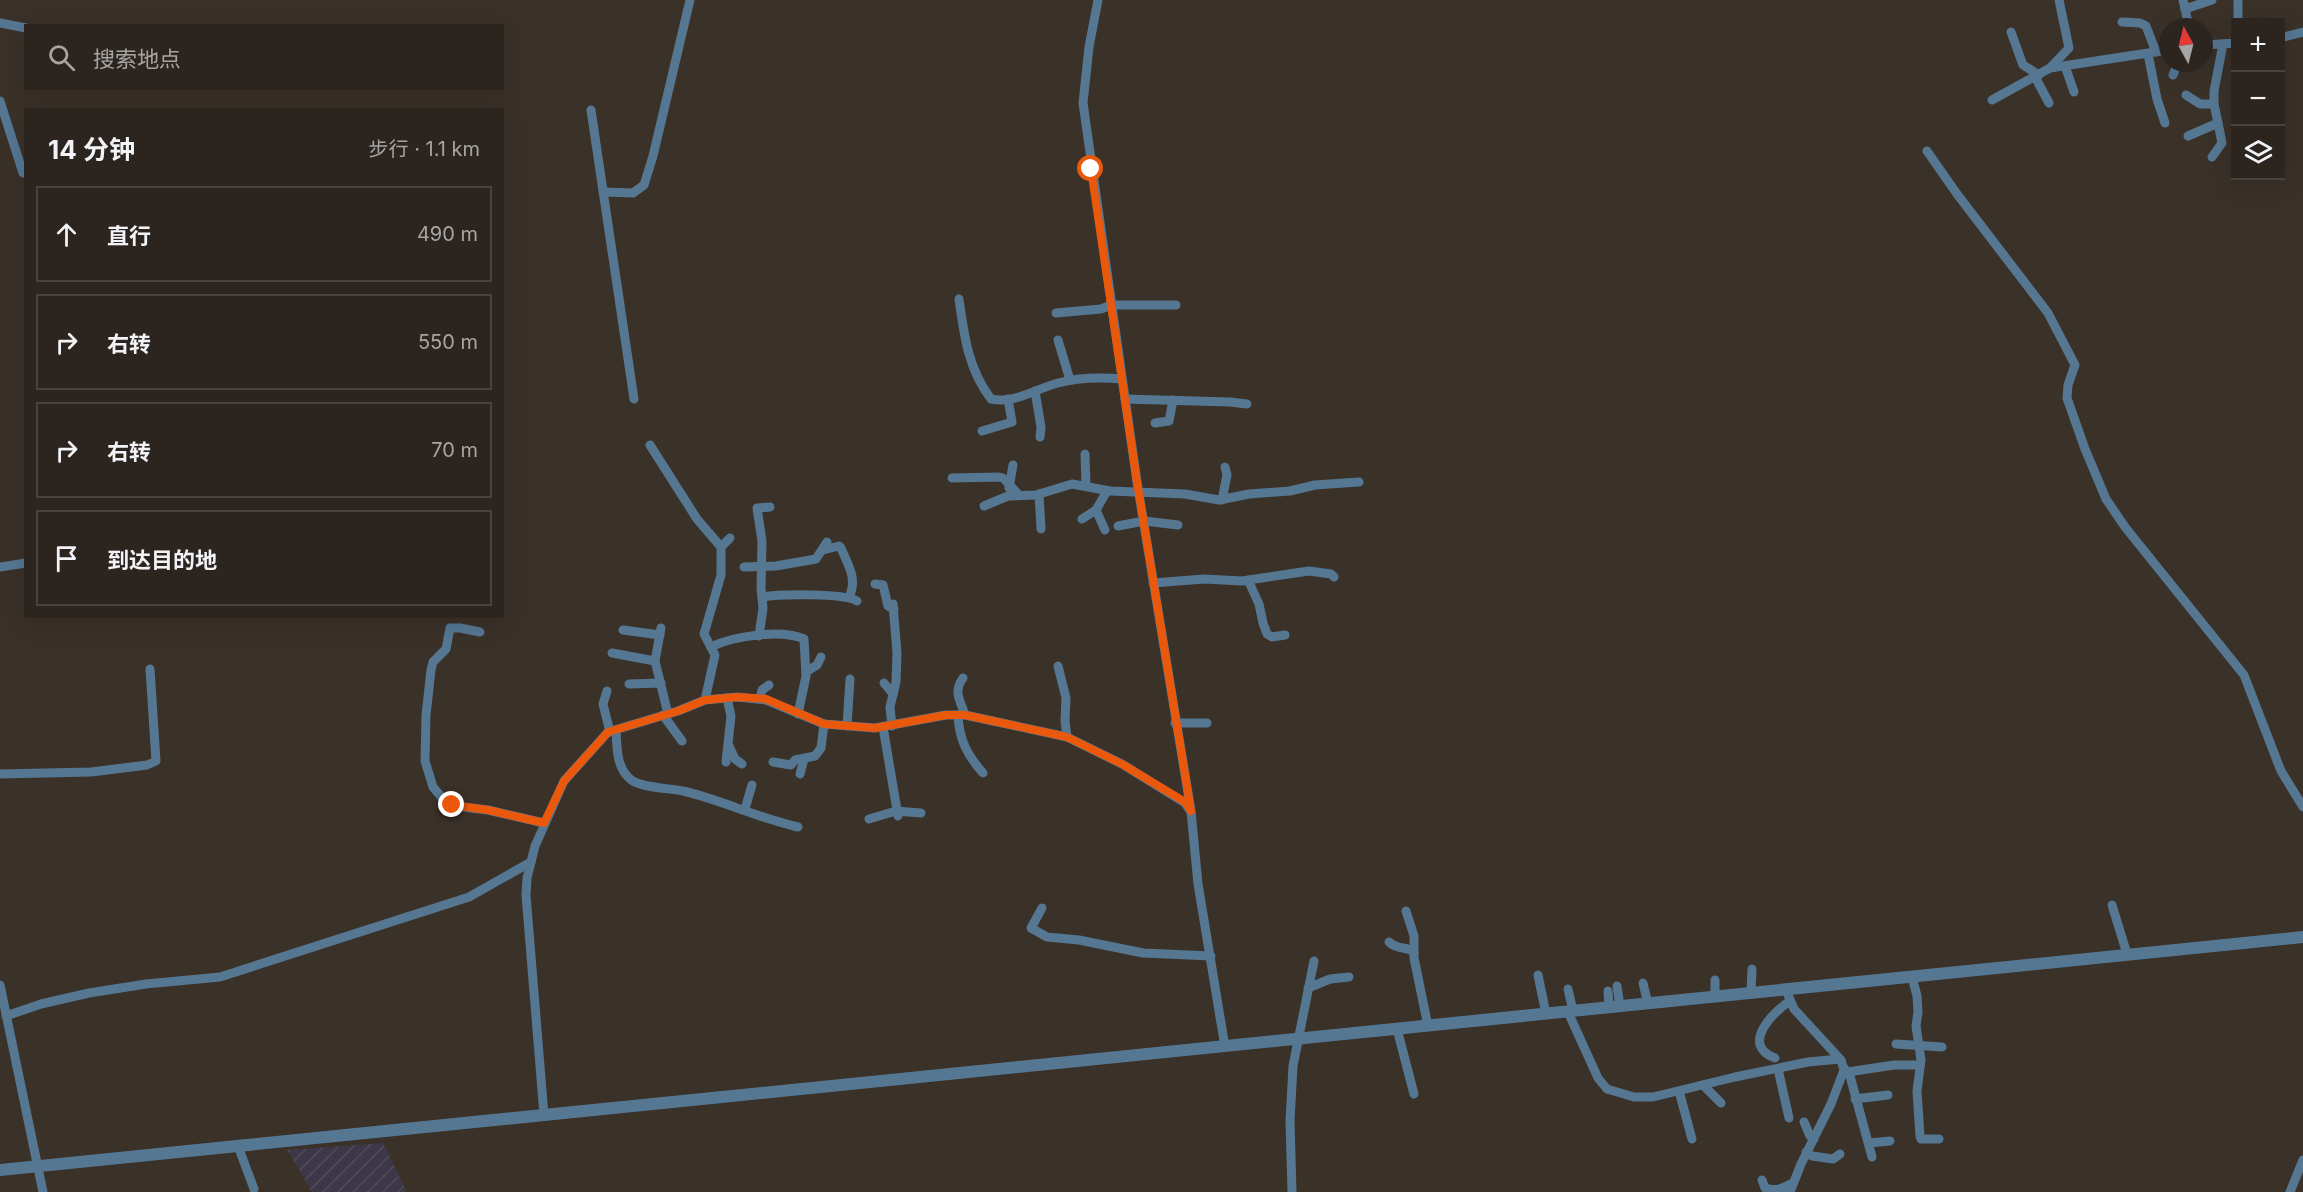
<!DOCTYPE html>
<html lang="zh">
<meta charset="utf-8">
<style>
:root{--surface:#2c251f;--page:#38312c;--text:#f1f3f6;--muted:#a6a5a4;--line:#48423d}
body{margin:0;font-family:Inter,"Noto Sans SC",sans-serif;background:var(--page);color:var(--text)}
.controls{position:absolute;right:18px;top:18px;display:grid;overflow:hidden;border-radius:0px;box-shadow:0 6px 24px #0002}
.controls button{width:54px;height:54px;display:grid;place-items:center;padding:0;border:0;border-bottom:2px solid var(--line);background:var(--surface);color:var(--text);font:30px sans-serif}
.compass{position:absolute;left:2159px;top:18px;width:54px;height:54px;border-radius:50%;background:var(--surface);box-shadow:0 6px 24px #0002;rotate:353deg}
.stop{position:absolute;width:18px;height:18px;margin:-14px;border:4px solid #ea580c;border-radius:50%;background:#fff}
.stop.end{background:#ea580c;border-color:#fff;box-shadow:0 2px 6px #0008}
.list{margin:0;padding:0;list-style:none}
h2{display:flex;justify-content:space-between;align-items:center;height:78px;margin:0;padding:0 24px;font-size:26px}
h2 small{font-size:20px;font-weight:400;color:var(--muted)}
.list li{display:grid;grid-template-columns:39px 1fr auto;gap:18px;align-items:center;box-sizing:border-box;height:96px;margin:0 12px 12px;padding:0 12px;border:2px solid var(--line);border-radius:0px}
.list b{display:block;font-size:22px;white-space:nowrap}
.list em{font-size:20px;font-style:normal;color:var(--muted)}
.icon{flex:none;width:33px;height:33px;fill:none;stroke:currentColor;stroke-width:2;stroke-linecap:round;stroke-linejoin:round}
.map{position:relative;flex:none;width:2303px;height:1192px;overflow:hidden}
.search{position:absolute;background:var(--surface);box-shadow:0 6px 24px #0002;left:24px;top:24px;width:480px;height:66px;display:flex;align-items:center;gap:15px;box-sizing:border-box;padding:0 21px;border-radius:0px;color:var(--muted);font-size:22px}
.panel{position:absolute;background:var(--surface);box-shadow:0 6px 24px #0002;left:24px;top:108px;width:480px;height:510px;border-radius:0px}
.map>svg:first-child{display:block}
</style>
<div class="map">
<svg width="2303" height="1192" viewBox="0 0 2303 1192">
<defs>
<pattern id="industrial-furrows" width="10" height="10" patternUnits="userSpaceOnUse" patternTransform="scale(1.5)"><rect width="10" height="10" fill="#3e3747"/><path d="M-1 1l2-2M0 10L10 0M9 11l2-2" fill="none" stroke="#514b59"/></pattern>
</defs>
<rect width="100%" height="100%" fill="#3a3129"/>
<path fill="url(#industrial-furrows)" d="M383,1143L407,1192H312L287,1150Z"/>
<g fill="none" stroke-linecap="round" stroke-linejoin="round">
<g stroke="#567792" stroke-width="9">
<path d="M1098,0L1089,47L1083,103L1137,482L1191,811L1198,884L1225,1047"/>
<path d="M2183,0L2189,27"/>
<path d="M2185,9L2212,0"/>
<path d="M2122,22L2140,23L2146,26L2156,52"/>
<path d="M2238,22V0"/>
<path d="M0,23L26,28"/>
<path d="M2011,32L2023,65L2039,75"/>
<path d="M2280,38L2303,32"/>
<path d="M2204,45L2236,43"/>
<path d="M2148,54L2157,99L2165,123"/>
<path d="M2065,66L2074,92"/>
<path d="M2050,68L2069,48L2059,0"/>
<path d="M2173,75L2178,63"/>
<path d="M2035,77L2049,103"/>
<path d="M2186,95L2200,104H2214"/>
<path d="M1992,100L2050,68L2168,50"/>
<path d="M0,101L23,173H26"/>
<path d="M591,110L634,399"/>
<path d="M2188,136L2218,123L2214,104V91L2223,44"/>
<path d="M1927,151L1957,194L2048,313L2075,365L2068,385L2067,398L2085,449L2106,499L2125,527L2244,675L2281,771L2303,807"/>
<path d="M2212,157L2222,143L2218,123"/>
<path d="M603,192L633,193L644,185L653,156L690,0"/>
<path d="M959,299C964,335 968,369 991,399C1015,404 1035,389 1058,383C1080,377 1100,377 1122,379"/>
<path d="M1056,313L1101,309L1111,305H1176"/>
<path d="M1058,340L1070,380"/>
<path d="M1035,391L1041,427L1040,437"/>
<path d="M1125,399L1230,402L1247,404"/>
<path d="M1155,423L1169,421L1173,400"/>
<path d="M982,431L1012,422L1008,399"/>
<path d="M650,445L697,519L721,547"/>
<path d="M1085,454L1086,485"/>
<path d="M952,478L999,477L1003,478L1019,495"/>
<path d="M1009,488L1013,465"/>
<path d="M1039,494L1041,529"/>
<path d="M1222,500L1227,475L1225,467"/>
<path d="M984,506L1008,496L1036,495L1072,484L1110,491L1185,494L1219,500L1249,494L1290,491L1315,485L1359,482"/>
<path d="M1082,519L1096,510"/>
<path d="M1118,526L1144,521L1178,525"/>
<path d="M1105,530L1096,510L1107,491"/>
<path d="M823,550L839,546L841,548C848,565 858,579 849,597"/>
<path d="M0,567L26,563"/>
<path d="M744,567L776,566L816,559L827,542"/>
<path d="M1248,580L1259,604L1263,623L1267,634L1272,637L1285,635"/>
<path d="M1153,583L1204,579L1242,581L1309,571L1331,574L1334,577"/>
<path d="M875,584L883,585L888,606L894,609"/>
<path d="M762,597C779,594 844,593 857,601"/>
<path d="M661,628L655,661L668,714"/>
<path d="M623,630L660,635"/>
<path d="M480,632L460,628H450L446,649L433,662L431,670L426,715L425,761L433,787L444,800L455,806L488,810L544,823"/>
<path d="M759,636L763,608L761,588L762,541L757,508L770,507"/>
<path d="M711,647C733,636 781,629 804,639L806,676L798,714"/>
<path d="M612,653L655,661"/>
<path d="M1058,666L1066,698L1065,721L1067,737"/>
<path d="M806,672L817,665L821,657"/>
<path d="M963,678C953,692 960,700 965,715"/>
<path d="M884,683L893,694"/>
<path d="M629,684L661,683"/>
<path d="M607,691L603,704L610,732"/>
<path d="M760,699L762,690L769,685"/>
<path d="M705,700L715,655L704,634L721,575V547L730,538"/>
<path d="M663,715L682,741"/>
<path d="M958,715C959,739 967,755 983,773"/>
<path d="M1175,723H1207"/>
<path d="M847,726L850,679"/>
<path d="M892,726L890,707L896,682L897,653L893,604"/>
<path d="M883,727L898,816"/>
<path d="M616,730C617,746 616,766 629,778C638,788 669,788 683,791C722,800 758,818 798,827"/>
<path d="M729,746L735,759L742,764"/>
<path d="M726,762L731,716L727,698"/>
<path d="M773,762L791,765L795,760L815,756L821,748L824,724"/>
<path d="M0,774L91,772L147,765L156,761L150,669"/>
<path d="M800,774L804,759"/>
<path d="M745,809L752,785"/>
<path d="M869,819L896,811L921,813"/>
<path d="M2112,905L2127,954"/>
<path d="M1042,908L1031,928L1047,937L1079,940L1143,953L1211,956"/>
<path d="M1406,911L1414,936V958L1428,1026"/>
<path d="M1389,942C1397,950 1406,946 1414,952"/>
<path d="M1538,975L1546,1014"/>
<path d="M1912,977L1917,996L1918,1012L1916,1026L1921,1060L1917,1091L1920,1136L1921,1139H1939"/>
<path d="M1715,980V997"/>
<path d="M1643,983L1648,1004"/>
<path d="M0,985L43,1192"/>
<path d="M1617,986L1620,1007"/>
<path d="M1308,988L1330,979L1349,977"/>
<path d="M1568,989L1573,1011"/>
<path d="M1786,990L1794,1009L1841,1060L1844,1070L1831,1104L1801,1164L1790,1192"/>
<path d="M1608,991L1609,1008"/>
<path d="M1751,993L1752,969"/>
<path d="M1568,1012L1598,1078L1607,1089L1634,1097H1653L1735,1077L1808,1062L1840,1059"/>
<path d="M6,1016L41,1004L89,993L146,984L220,977L469,897L531,862"/>
<path d="M1397,1029L1414,1094"/>
<path d="M1896,1044L1942,1047"/>
<path d="M1775,1058C1740,1045 1773,1012 1790,1001"/>
<path d="M1844,1068L1850,1076L1872,1157"/>
<path d="M1778,1069L1789,1118"/>
<path d="M1848,1072L1894,1065H1920"/>
<path d="M1703,1085L1721,1103"/>
<path d="M1679,1091L1692,1139"/>
<path d="M1855,1099L1888,1095"/>
<path d="M544,1115L526,895L527,878L535,846L564,781L608,732L678,711L705,700L737,697L766,700L824,724L875,728L946,715H965L1067,737L1122,764L1185,803L1189,809"/>
<path d="M1804,1122L1810,1136L1814,1139"/>
<path d="M1869,1143L1890,1141"/>
<path d="M238,1146L254,1189"/>
<path d="M1806,1152L1812,1156L1833,1159L1840,1154"/>
<path d="M1762,1180L1765,1188C1778,1192 1782,1188 1793,1183"/>
<path d="M1292,1192L1290,1121L1293,1066L1314,961"/>
<path d="M2290,1192L2303,1160"/>
</g>
<path stroke="#567792" stroke-width="12" d="M0,1170L2303,937"/>
</g>
<g fill="none" stroke-linecap="round" stroke-linejoin="round">
<path stroke="#ea580c" stroke-width="8" d="M452,805L488,810L544,823L564,781L608,732L678,711L705,700L737,697L766,699L824,724L875,728L946,715H965L1067,737L1122,764L1185,802L1191,811L1137,482L1091,169"/>
</g>
</svg>
<div class="controls">
<button>+</button>
<button>−</button>
<button><svg class="icon" aria-label="layers" viewBox="0 0 24 24"><path d="M12 4l9 5-9 5-9-5zM3 14l9 5 9-5"/></svg></button>
</div>
<svg class="compass" viewBox="-18 -18 36 36"><path d="M0-13l5 13h-10z" fill="#e53935"/><path d="M0 13l5-13h-10z" fill="#a6a5a4"/></svg>
<div class="stop" style="left:1091px;top:169px"></div>
<div class="stop end" style="left:452px;top:805px"></div>
<div class="search"><svg class="icon" aria-label="search" viewBox="0 0 24 24"><circle cx="10" cy="10" r="6"/><path d="M15 15l6 6"/></svg>搜索地点</div>
<section class="panel">
<h2>14 分钟<small>步行 · 1.1 km</small></h2>
<ul class="list">
<li><svg class="icon" aria-label="ahead" viewBox="0 0 24 24"><path d="M12 20V5M6 11l6-6 6 6"/></svg><div><b>直行</b></div><em>490 m</em></li>
<li><svg class="icon" aria-label="right" viewBox="0 0 24 24"><path d="M7 20v-9h11M14 6l5 5-5 5"/></svg><div><b>右转</b></div><em>550 m</em></li>
<li><svg class="icon" aria-label="right" viewBox="0 0 24 24"><path d="M7 20v-9h11M14 6l5 5-5 5"/></svg><div><b>右转</b></div><em>70 m</em></li>
<li><svg class="icon" aria-label="arrive" viewBox="0 0 24 24"><path d="M6 21V4h12l-3 4 3 4H6"/></svg><div><b>到达目的地</b></div></li>
</ul>
</section>
</div>
